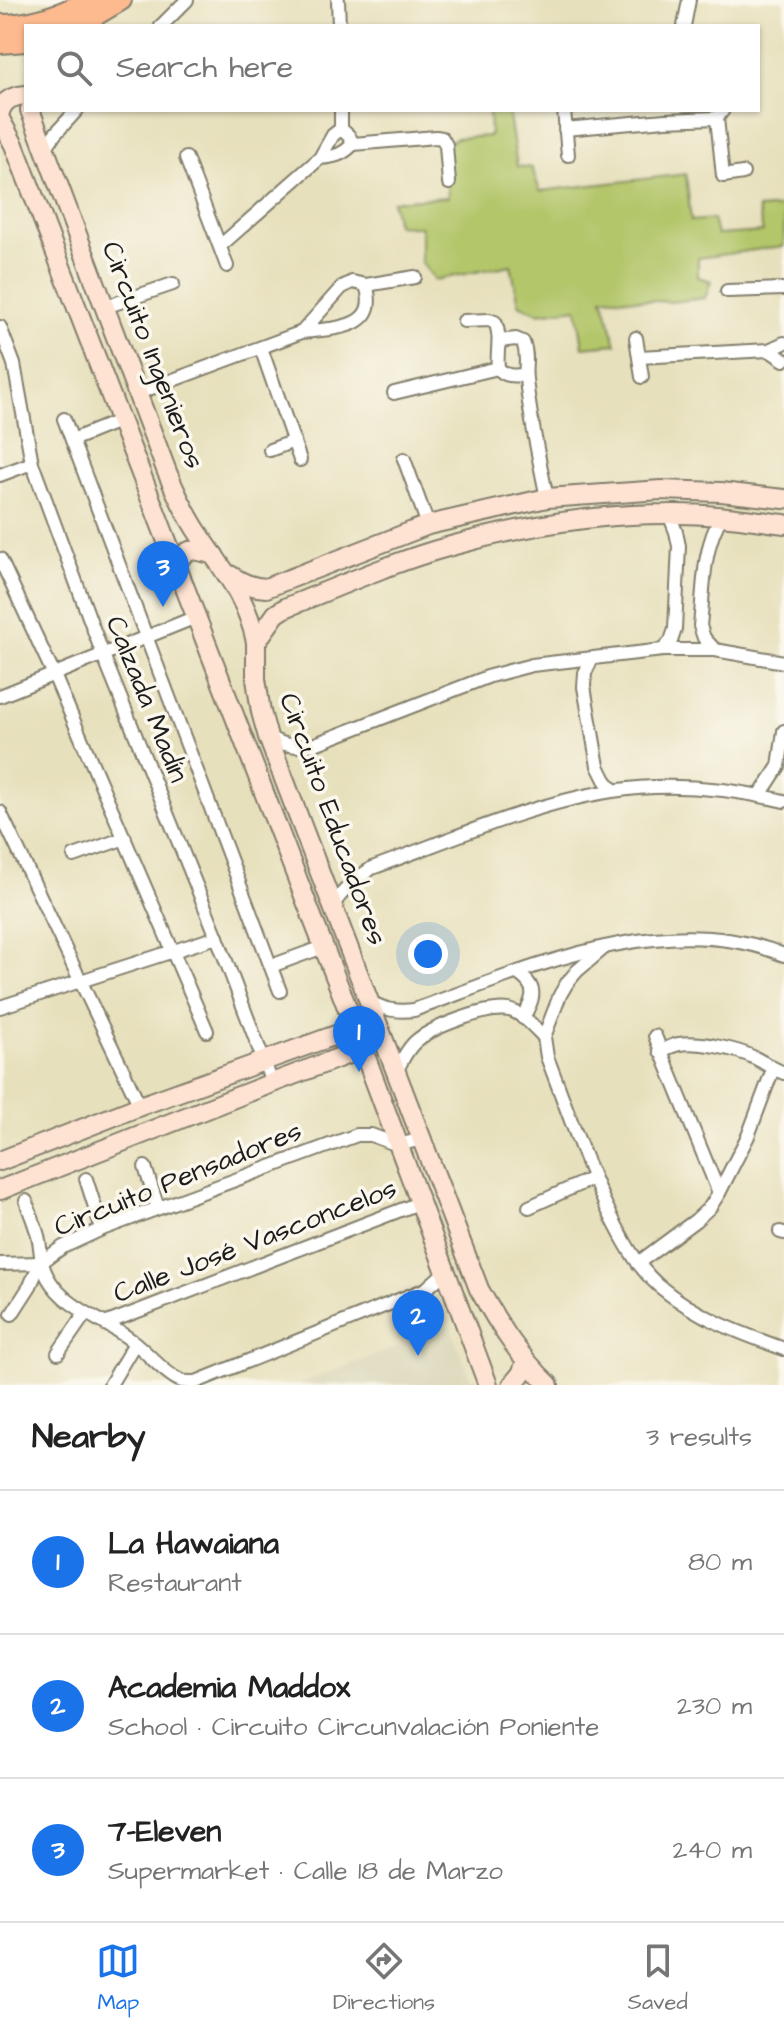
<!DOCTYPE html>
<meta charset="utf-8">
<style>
:root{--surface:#fff;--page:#f6f6f6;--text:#222;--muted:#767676;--line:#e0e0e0;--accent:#1a73e8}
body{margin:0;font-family:"Architects Daughter",sans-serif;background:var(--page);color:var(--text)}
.you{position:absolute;left:428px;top:954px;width:28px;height:28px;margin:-20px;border:6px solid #fff;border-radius:50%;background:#1a73e8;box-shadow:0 0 0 12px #1a73e833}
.badge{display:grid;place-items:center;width:52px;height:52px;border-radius:50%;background:var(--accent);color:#fff;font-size:26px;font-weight:700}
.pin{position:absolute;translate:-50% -66px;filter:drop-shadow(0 2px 4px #0008)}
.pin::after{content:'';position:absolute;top:42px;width:28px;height:24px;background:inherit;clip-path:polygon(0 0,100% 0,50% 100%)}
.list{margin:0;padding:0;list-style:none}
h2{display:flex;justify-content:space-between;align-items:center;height:104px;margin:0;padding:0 32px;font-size:34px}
h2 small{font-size:26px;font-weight:400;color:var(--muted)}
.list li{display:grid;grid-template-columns:52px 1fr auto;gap:24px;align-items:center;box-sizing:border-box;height:144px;padding:0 32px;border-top:2px solid var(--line)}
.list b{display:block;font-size:30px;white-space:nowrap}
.list p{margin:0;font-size:26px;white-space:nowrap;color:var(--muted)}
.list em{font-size:26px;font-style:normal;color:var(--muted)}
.icon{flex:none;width:44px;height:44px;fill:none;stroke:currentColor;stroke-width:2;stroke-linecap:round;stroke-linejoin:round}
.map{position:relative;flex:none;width:784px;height:1385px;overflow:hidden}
.search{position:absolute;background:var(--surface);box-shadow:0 2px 6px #0004;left:24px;right:24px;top:24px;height:88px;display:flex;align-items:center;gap:20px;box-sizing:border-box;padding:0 28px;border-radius:0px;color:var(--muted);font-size:30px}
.sheet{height:536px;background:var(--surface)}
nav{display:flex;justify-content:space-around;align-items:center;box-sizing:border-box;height:112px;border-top:2px solid var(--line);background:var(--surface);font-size:22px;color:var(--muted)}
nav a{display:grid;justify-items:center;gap:4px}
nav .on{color:var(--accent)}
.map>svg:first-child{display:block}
</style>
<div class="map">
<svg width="784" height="1385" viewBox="0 0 784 1385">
<rect width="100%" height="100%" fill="#fbf7ec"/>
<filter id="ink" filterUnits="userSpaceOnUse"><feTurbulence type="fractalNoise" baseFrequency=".0125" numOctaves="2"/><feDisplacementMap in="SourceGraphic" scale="16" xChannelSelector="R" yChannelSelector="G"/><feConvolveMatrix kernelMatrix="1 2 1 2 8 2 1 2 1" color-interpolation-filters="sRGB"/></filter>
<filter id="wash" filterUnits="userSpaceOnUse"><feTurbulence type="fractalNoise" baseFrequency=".006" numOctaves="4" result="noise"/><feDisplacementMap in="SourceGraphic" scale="32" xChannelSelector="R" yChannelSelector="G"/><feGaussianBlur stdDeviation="1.8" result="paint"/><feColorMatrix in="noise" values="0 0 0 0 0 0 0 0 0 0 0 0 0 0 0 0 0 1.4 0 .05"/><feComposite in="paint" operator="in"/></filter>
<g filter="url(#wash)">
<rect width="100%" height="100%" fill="#e7e0bc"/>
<path fill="#d8d4b5" d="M450,1326L471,1379L477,1377L480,1385H297Z"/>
<path fill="#b3c66a" stroke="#687143" stroke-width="2" d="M489,110H508L517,166L532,168L540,191L686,174L691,221L713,219L717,235L763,232L758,209L784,207V246L698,258V277L711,281L705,298L670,302L603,297L616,344L583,347L577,308L538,313L519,304L511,265L435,280L421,262V227L397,225L392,201L448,197L443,149L455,138L490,136Z"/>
</g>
<g filter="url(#ink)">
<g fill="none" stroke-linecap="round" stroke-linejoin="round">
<g stroke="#827e6c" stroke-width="16">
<g id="street">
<path d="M338,0L339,26"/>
<path d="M161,26L187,0"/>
<path d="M684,26L689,0"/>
<path d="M564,110L568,155"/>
<path d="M723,110L717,118L723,176L743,173"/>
<path d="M341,129V110"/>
<path d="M565,129L665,120L717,118"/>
<path d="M353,144L436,137L442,138L446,145L449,183"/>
<path d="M44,150L55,134L77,110"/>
<path d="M186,158L227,266"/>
<path d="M220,246L320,158L333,135L341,129L349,136L353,144C343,155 334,157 320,158"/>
<path d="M366,285L415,277"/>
<path d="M727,291L784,289"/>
<path d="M105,307L173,284"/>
<path d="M0,327L14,364L32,463L103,655L217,937L272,1083"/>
<path d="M636,338L642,377"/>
<path d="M499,341L516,339L523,342C529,358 524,364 526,379C530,419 539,459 547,498"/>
<path d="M261,348L300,460"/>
<path d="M769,350L784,360"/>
<path d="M639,357L769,350L784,343"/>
<path d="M498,368C505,377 514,376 525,375"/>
<path d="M138,393L302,332L342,287L352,282L366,285C381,330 333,328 302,332"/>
<path d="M394,393L498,368C496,352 502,337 495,322L489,320L464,321"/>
<path d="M64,419L280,991"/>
<path d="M72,440L119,421"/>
<path d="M270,450L294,441"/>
<path d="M404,459L428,525"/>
<path d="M0,475L32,463"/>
<path d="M0,559L54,675L207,1031"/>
<path d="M663,650L671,641L675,629L679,546L676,532L669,514"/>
<path d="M715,650L704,638L700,626C704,590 702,547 722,516"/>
<path d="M592,658L585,673L584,687L598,766L605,780L613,790"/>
<path d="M0,696L196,617"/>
<path d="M268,737C285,746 297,748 315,744L490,676L532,665L663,650H715L784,662"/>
<path d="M760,795L779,766L784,731"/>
<path d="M0,812L140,1106"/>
<path d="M74,856L125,838"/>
<path d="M332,906C343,890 355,879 372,868C447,841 533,803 612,791C669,782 729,788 784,801"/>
<path d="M605,947L577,971L567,983L560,995L544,1037L547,1057C567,1108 584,1161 608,1210C622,1238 636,1266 659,1286C696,1317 740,1333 784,1349"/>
<path d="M271,966L323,947"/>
<path d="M517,973C539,987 534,998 523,1018"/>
<path d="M370,1002C386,1010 396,1012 414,1010C528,969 663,906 784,955"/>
<path d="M0,1007L217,937"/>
<path d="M655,1036L719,1193"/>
<path d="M660,1051C666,1049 673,1045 679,1044C698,1041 738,1049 755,1058C765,1063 773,1069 784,1073"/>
<path d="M397,1070C402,1060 406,1051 414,1043C429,1028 487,1006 509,1010C522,1013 534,1027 544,1037"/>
<path d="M145,1167L158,1208"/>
<path d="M86,1179L102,1229"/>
<path d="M26,1201C30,1213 35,1224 38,1236C42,1252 39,1262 48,1278C67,1311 108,1320 136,1344C150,1355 163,1372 179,1380C185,1383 189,1382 196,1382L426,1289L445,1272"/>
<path d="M529,1207L593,1178"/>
<path d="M780,1232L784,1233"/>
<path d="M638,1263L696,1220L710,1207L719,1193L748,1136L773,1069"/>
<path d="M0,1264L40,1263"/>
<path d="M12,1314L30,1286L40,1263L63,1247L102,1229L357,1135H371L398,1145L422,1139"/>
<path d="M107,1323L419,1203"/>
<path d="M58,1353L85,1314"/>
<path d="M110,1385L135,1343"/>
</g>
</g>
<g stroke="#827e6c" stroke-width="22">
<g id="secondary">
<path d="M30,110L167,472C175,491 184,510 195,528C221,568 246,594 256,642"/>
<path d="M0,112C4,99 14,96 26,95"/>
<path d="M0,119L14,145L355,1028L488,1385"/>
<path d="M176,566C186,546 194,549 214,555"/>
<path d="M230,575C242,583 251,587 266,588L428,525L547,498L661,490L721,492L784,499"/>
<path d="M0,1161L140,1106L355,1028"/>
<path d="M0,1190L272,1083L362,1049"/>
<path d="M512,1385L521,1374L526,1362"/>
<path d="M549,1385C518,1355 500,1327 479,1289L268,737L261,712L256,679V642L276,614L285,608C340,586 395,561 451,546C522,526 595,514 668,514C707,513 746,519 784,524"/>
</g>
</g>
<g stroke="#827e6c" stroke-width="24">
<g id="primary">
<path d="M77,26L121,0"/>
<path d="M0,43L26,41"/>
</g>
</g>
<g stroke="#827e6c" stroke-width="26">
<path id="highway" d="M0,26C33,26 62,16 91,0"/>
</g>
<use href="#street" stroke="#fff" stroke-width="12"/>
<use href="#secondary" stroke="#fee3d2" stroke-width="18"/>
<use href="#primary" stroke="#fcba8e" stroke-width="20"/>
<use href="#highway" stroke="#fcba8e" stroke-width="22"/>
</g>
</g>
<g text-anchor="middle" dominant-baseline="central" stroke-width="7" stroke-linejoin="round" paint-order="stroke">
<g font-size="28" fill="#1c1c1c" stroke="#fbf7ec">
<text transform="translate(153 355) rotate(69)">Circuito Ingenieros</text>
<text transform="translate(147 699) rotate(68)">Calzada Madín</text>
<text transform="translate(333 819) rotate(70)">Circuito Educadores</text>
<text transform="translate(178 1179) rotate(-22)">Circuito Pensadores</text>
<text transform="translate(255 1241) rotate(-21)">Calle José Vasconcelos</text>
</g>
</g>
</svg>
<div class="you"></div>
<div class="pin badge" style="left:359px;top:1072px">1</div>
<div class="pin badge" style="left:418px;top:1356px">2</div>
<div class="pin badge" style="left:163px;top:607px">3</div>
<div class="search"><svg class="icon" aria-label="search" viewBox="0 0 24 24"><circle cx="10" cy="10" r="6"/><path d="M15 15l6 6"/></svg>Search here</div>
</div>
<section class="sheet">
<h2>Nearby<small>3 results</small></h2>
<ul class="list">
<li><span class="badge">1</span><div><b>La Hawaiana</b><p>Restaurant</p></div><em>80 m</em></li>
<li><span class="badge">2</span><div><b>Academia Maddox</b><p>School · Circuito Circunvalación Poniente</p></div><em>230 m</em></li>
<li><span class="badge">3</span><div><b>7-Eleven</b><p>Supermarket · Calle 18 de Marzo</p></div><em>240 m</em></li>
</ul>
</section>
<nav>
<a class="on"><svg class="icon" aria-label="map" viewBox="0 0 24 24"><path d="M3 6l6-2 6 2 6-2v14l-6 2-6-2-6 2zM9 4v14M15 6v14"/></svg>Map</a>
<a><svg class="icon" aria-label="directions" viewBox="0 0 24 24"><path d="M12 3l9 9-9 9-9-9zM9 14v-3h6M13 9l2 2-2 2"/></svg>Directions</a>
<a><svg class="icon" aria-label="saved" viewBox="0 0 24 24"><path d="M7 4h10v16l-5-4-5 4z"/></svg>Saved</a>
</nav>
